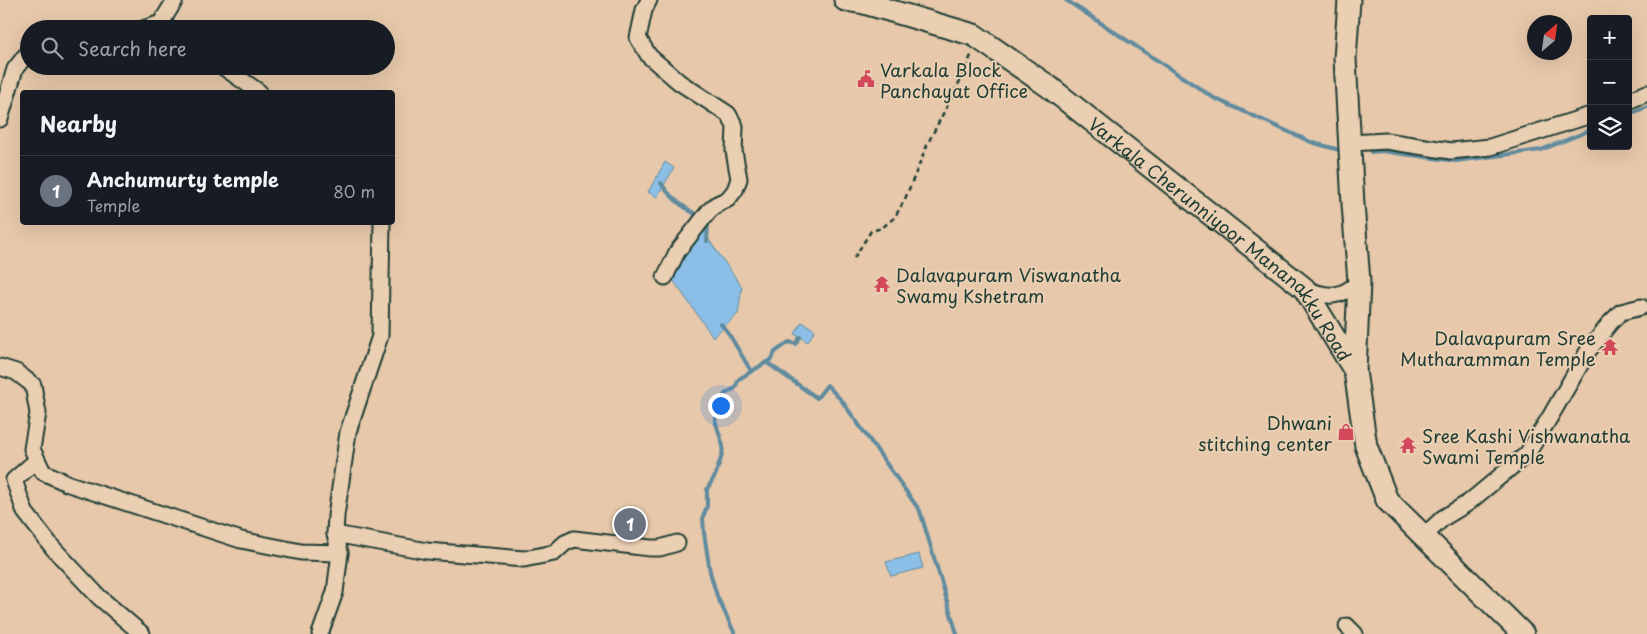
<!DOCTYPE html>
<meta charset="utf-8">
<style>
:root{--surface:#171b24;--page:#242831;--text:#f1f3f6;--muted:#9ea1a6;--line:#363941;--accent:#1a73e8}
body{margin:0;font-family:"Playpen Sans",sans-serif;background:var(--page);color:var(--text)}
.controls{position:absolute;right:15px;top:15px;display:grid;overflow:hidden;border-radius:5px;box-shadow:0 5px 20px #0002}
.controls button{width:45px;height:45px;display:grid;place-items:center;padding:0;border:0;border-bottom:1px solid var(--line);background:var(--surface);color:var(--text);font:25px sans-serif}
.compass{position:absolute;left:1527px;top:15px;width:45px;height:45px;border-radius:50%;background:var(--surface);box-shadow:0 5px 20px #0002;rotate:29deg}
.you{position:absolute;left:720px;top:405px;width:18px;height:18px;margin:-12px;border:4px solid #fff;border-radius:50%;background:#1a73e8;box-shadow:0 0 0 8px #1a73e833}
.badge{display:grid;place-items:center;width:32px;height:32px;border-radius:50%;background:var(--accent);color:#fff;font-size:16px;font-weight:700}
.pin{position:absolute;translate:-50% -50%;border:2px solid #fff;box-shadow:0 1px 5px #0006}
.list{margin:0;padding:0;list-style:none}
h2{display:flex;justify-content:space-between;align-items:center;height:65px;margin:0;padding:0 20px;font-size:21px}
h2 small{font-size:16px;font-weight:400;color:var(--muted)}
.list li{display:grid;grid-template-columns:32px 1fr auto;gap:15px;align-items:center;box-sizing:border-box;height:70px;padding:0 20px;border-top:1px solid var(--line)}
.list b{display:block;font-size:19px;white-space:nowrap}
.list p{margin:0;font-size:16px;white-space:nowrap;color:var(--muted)}
.list em{font-size:16px;font-style:normal;color:var(--muted)}
.icon{flex:none;width:28px;height:28px;fill:none;stroke:currentColor;stroke-width:2;stroke-linecap:round;stroke-linejoin:round}
.map{position:relative;flex:none;width:1647px;height:634px;overflow:hidden}
.search{position:absolute;background:var(--surface);box-shadow:0 5px 20px #0002;left:20px;top:20px;width:375px;height:55px;display:flex;align-items:center;gap:12px;box-sizing:border-box;padding:0 18px;border-radius:28px;color:var(--muted);font-size:19px}
.panel{position:absolute;background:var(--surface);box-shadow:0 5px 20px #0002;left:20px;top:90px;width:375px;height:135px;border-radius:5px}
.map>svg:first-child{display:block}
</style>
<div class="map">
<svg width="1647" height="634" viewBox="0 0 1647 634">
<rect width="100%" height="100%" fill="#e7c8aa"/>
<filter id="ink" filterUnits="userSpaceOnUse"><feTurbulence type="fractalNoise" baseFrequency=".02" numOctaves="2"/><feDisplacementMap in="SourceGraphic" scale="10" xChannelSelector="R" yChannelSelector="G"/><feConvolveMatrix kernelMatrix="1 2 1 2 8 2 1 2 1" color-interpolation-filters="sRGB"/></filter>
<g filter="url(#ink)">
<g fill="#8bbfe7" stroke="#608b9f">
<path d="M665,162L674,168L657,197L648,192Z"/>
<path d="M703,226L709,240L742,287L738,314L713,337L671,277Z"/>
<path d="M802,322L815,330L808,342L795,334Z"/>
<path d="M919,554L923,568L891,576L886,562Z"/>
</g>
<g fill="none" stroke-linecap="round" stroke-linejoin="round">
<g stroke="#608b9f" stroke-width="4">
<path d="M1066,0L1214,98L1311,142L1343,151"/>
<path d="M1628,115L1647,107"/>
<path d="M1371,152L1381,151L1456,161L1541,150L1591,130"/>
<path d="M661,183C671,199 685,208 700,217"/>
<path d="M706,221L708,222L707,241"/>
<path d="M721,324L729,334L751,371"/>
<path d="M766,362L817,398L827,385L842,401L920,511L957,634"/>
<path d="M735,634L717,596L710,572L704,533L703,517L707,506V489L715,476L722,455L723,446L715,420L725,394L735,388L739,379L772,359L775,352L789,342L796,344L800,337"/>
</g>
<g stroke="#1f3d34" stroke-width="19">
<g id="street">
<path d="M649,0L644,10L638,38L649,56L679,82L728,114L735,126L734,151L739,179L735,190L728,199L717,204L709,211L677,252L665,277"/>
<path d="M143,29L161,23"/>
<path d="M169,29L161,23L175,0"/>
<path d="M222,66L259,92"/>
<path d="M1628,101L1647,93"/>
<path d="M0,119L15,69L25,56L29,55"/>
<path d="M1350,143L1386,141L1451,151L1490,147L1591,115"/>
<path d="M1304,288C1326,298 1340,299 1359,282"/>
<path d="M0,367L16,372L33,385L38,413L32,449L43,472L69,484L241,540L301,552L340,553"/>
<path d="M37,460L14,480L25,512L53,548L99,597L142,634"/>
<path d="M335,534L427,551L524,559L554,553L565,543L574,539L650,548H660L677,543"/>
<path d="M1424,536L1443,518L1468,503L1527,454L1550,417L1588,351L1610,323L1621,312L1641,307"/>
<path d="M1347,626L1355,634"/>
<path d="M320,634L335,592L340,553L335,534L336,516L348,432L380,336L382,222"/>
</g>
</g>
<g stroke="#1f3d34" stroke-width="25">
<g id="secondary">
<path id="s1" d="M845,0L864,3L974,35L1048,86L1304,288L1355,371L1366,446L1387,500L1523,634"/>
<path d="M1349,0L1345,59L1353,204L1359,282L1355,371"/>
</g>
</g>
<path stroke="#1f3d34" stroke-width="2.5" stroke-dasharray="5 4" stroke-linecap="butt" d="M854,258L871,231L882,228L895,217L905,199L928,143L964,73L972,53"/>
<use href="#street" stroke="#ebcfb2" stroke-width="15"/>
<use href="#secondary" stroke="#ebcfb2" stroke-width="21"/>
</g>
</g>
<defs>
<g id="civic-bare" transform="scale(1.35)"><path d="M-.6-6.5H3V-4.5H.6V-3L4-1V1h2V6H-6V1h2V-1L-.6-3ZM-1.2 2.5V6h2.4V2.5Z" fill="#d1495b" stroke="#ebcfb2" stroke-width="2.5" paint-order="stroke"/></g>
<g id="temple-bare" transform="scale(1.35)"><path d="M0-6L5-2H3V0L6.5 2.5H4V6H1.5V3h-3V6H-4V2.5H-6.5L-3 0V-2H-5Z" fill="#d1495b" stroke="#ebcfb2" stroke-width="2.5" paint-order="stroke"/></g>
<g id="shop-bare" transform="scale(1.35)"><path d="M-5-2.5h2.3a2.7 3.5 0 0 1 5.4 0H5L5.5 6h-11ZM-1.5-2.5h3a1.5 2.3 0 0 0-3 0Z" fill="#d1495b" stroke="#ebcfb2" stroke-width="2.5" paint-order="stroke"/></g>
</defs>
<g fill-rule="evenodd">
<use href="#civic-bare" x="866" y="79"/>
<use href="#temple-bare" x="882" y="284"/>
<use href="#temple-bare" x="1610" y="347"/>
<use href="#shop-bare" x="1346" y="432"/>
<use href="#temple-bare" x="1408" y="445"/>
</g>
<g text-anchor="middle" dominant-baseline="central" stroke-width="4" stroke-linejoin="round" paint-order="stroke">
<g font-size="18" fill="#1f3d34" stroke="#ebcfb2" text-anchor="start">
<text x="880" y="69">Varkala Block<tspan x="880" dy="21">Panchayat Office</tspan></text>
<text x="896" y="274">Dalavapuram Viswanatha<tspan x="896" dy="21">Swamy Kshetram</tspan></text>
<text x="1596" y="337" text-anchor="end">Dalavapuram Sree<tspan x="1596" dy="21">Mutharamman Temple</tspan></text>
<text x="1332" y="422" text-anchor="end">Dhwani<tspan x="1332" dy="21">stitching center</tspan></text>
<text x="1422" y="435">Sree Kashi Vishwanatha<tspan x="1422" dy="21">Swami Temple</tspan></text>
</g>
<g font-size="18" fill="#1f3d34" stroke="#ebcfb2">
<text stroke="none"><textPath href="#s1" startOffset="456">Varkala Cherunniyoor Mananakku Road</textPath></text>
</g>
</g>
</svg>
<div class="controls">
<button>+</button>
<button>−</button>
<button><svg class="icon" aria-label="layers" viewBox="0 0 24 24"><path d="M12 4l9 5-9 5-9-5zM3 14l9 5 9-5"/></svg></button>
</div>
<svg class="compass" viewBox="-18 -18 36 36"><path d="M0-13l5 13h-10z" fill="#e53935"/><path d="M0 13l5-13h-10z" fill="#9ea1a6"/></svg>
<div class="you"></div>
<div class="pin badge" style="left:630px;top:524px;background:#6b7280">1</div>
<div class="search"><svg class="icon" aria-label="search" viewBox="0 0 24 24"><circle cx="10" cy="10" r="6"/><path d="M15 15l6 6"/></svg>Search here</div>
<section class="panel">
<h2>Nearby<small></small></h2>
<ul class="list">
<li><span class="badge" style="background:#6b7280">1</span><div><b>Anchumurty temple</b><p>Temple</p></div><em>80 m</em></li>
</ul>
</section>
</div>
